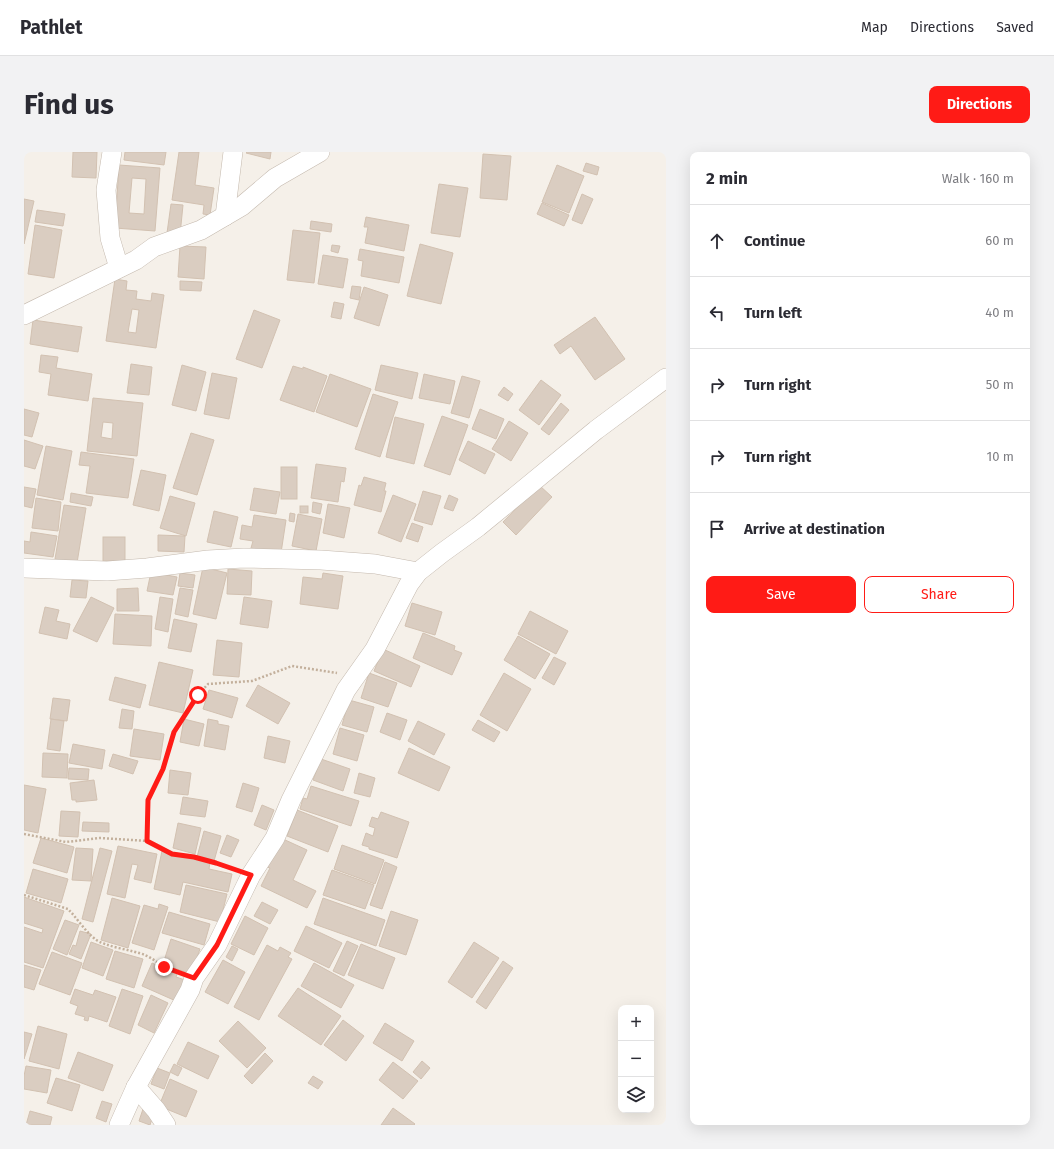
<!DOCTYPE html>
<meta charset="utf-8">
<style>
:root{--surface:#fff;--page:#f2f2f3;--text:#2b2b33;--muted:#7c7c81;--line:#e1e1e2;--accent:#ff1b16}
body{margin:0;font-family:"Fira Sans",sans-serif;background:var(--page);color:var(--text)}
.controls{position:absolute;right:12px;bottom:12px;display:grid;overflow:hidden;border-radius:8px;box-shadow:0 4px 16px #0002}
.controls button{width:36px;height:36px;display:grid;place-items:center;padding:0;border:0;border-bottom:1px solid var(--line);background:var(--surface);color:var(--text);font:20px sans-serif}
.stop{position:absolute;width:12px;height:12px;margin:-9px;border:3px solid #ff1b16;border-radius:50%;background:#fff}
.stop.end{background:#ff1b16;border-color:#fff;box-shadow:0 1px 4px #0008}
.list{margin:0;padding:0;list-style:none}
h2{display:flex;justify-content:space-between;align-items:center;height:52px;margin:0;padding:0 16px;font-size:17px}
h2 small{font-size:13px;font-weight:400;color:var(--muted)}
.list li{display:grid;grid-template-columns:26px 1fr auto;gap:12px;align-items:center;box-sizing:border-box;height:72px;padding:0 16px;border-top:1px solid var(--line)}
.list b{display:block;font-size:15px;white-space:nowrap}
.list em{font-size:13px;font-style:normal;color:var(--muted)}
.actions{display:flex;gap:8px;padding:12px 16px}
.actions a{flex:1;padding:9px 0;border:1px solid var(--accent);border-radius:8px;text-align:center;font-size:14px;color:var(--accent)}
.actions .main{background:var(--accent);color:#fff}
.icon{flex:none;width:22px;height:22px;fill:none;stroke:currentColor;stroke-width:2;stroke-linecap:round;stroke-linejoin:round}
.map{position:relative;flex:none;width:642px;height:973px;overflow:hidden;border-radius:8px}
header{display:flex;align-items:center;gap:24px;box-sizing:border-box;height:56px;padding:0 20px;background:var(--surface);border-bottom:1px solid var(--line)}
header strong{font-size:19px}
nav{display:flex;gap:22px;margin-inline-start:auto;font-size:14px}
.intro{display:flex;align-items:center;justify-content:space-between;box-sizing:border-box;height:96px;padding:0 24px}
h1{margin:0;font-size:28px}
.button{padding:10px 18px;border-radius:8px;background:var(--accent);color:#fff;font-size:14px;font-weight:700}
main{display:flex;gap:24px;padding:0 24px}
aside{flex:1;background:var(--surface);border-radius:8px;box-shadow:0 4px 16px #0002}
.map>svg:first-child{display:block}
</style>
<header>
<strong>Pathlet</strong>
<nav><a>Map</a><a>Directions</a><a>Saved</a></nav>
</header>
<div class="intro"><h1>Find us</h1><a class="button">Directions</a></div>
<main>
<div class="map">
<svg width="642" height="973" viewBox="0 0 642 973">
<rect width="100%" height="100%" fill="#f5f0e9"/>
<g fill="#dacdc1" stroke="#d2c1b1" fill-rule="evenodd">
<path d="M49,0H73L72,26L48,25Z"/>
<path d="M101,0H142L140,13L100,8Z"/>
<path d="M155,0H175L171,33L190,36L186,63L179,62L180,53L148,48Z"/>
<path d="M223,0H247L246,7L222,1Z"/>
<path d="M459,2L487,4L483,48L456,46Z"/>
<path d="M562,11L575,15L573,23L559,19Z"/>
<path d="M95,13L136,16L131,79L91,76ZM108,26L122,27L120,62L105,61Z"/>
<path d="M533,13L560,24L545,61L518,50Z"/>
<path d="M415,32L444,36L436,85L407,81Z"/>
<path d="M558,42L569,47L558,72L548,68Z"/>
<path d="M0,47L10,49L0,92Z"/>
<path d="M518,51L545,63L540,74L513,62Z"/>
<path d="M147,52L159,53L156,83L143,81Z"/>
<path d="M13,58L41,62L39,74L11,70Z"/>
<path d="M342,65L385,73L380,99L341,91L344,75H340Z"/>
<path d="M287,69L308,72L307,80L286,77Z"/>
<path d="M11,73L38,78L30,126L4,122Z"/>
<path d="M269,78L296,81L290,131L263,128Z"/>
<path d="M396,92L429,101L417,152L383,144Z"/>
<path d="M308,93L316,94L314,101L307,99Z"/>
<path d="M156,94L182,95L180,127L154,125Z"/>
<path d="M336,97L380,105L375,131L337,124L339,109L334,108Z"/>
<path d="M299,103L324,107L319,136L294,132Z"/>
<path d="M91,127L103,129L102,138L113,139L112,147L127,149L128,141L140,143L132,196L82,189ZM108,157L115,158L112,181L104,180Z"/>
<path d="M156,129L178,130L177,139L156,138Z"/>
<path d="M328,134L337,135L335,148L326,146Z"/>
<path d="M340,135L364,143L355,174L330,166Z"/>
<path d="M310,150L320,152L317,167L307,165Z"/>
<path d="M230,158L256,168L238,216L212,207Z"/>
<path d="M571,165L601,207L571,228L547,194L536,202L530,193Z"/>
<path d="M9,168L58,175L54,200L6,192Z"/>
<path d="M17,203L34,205L32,216L68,222L64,249L24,243L27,222L15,220Z"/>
<path d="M107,212L128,215L125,243L103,241Z"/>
<path d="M158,213L182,220L172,259L148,253Z"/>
<path d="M357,213L394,221L388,247L351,238Z"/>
<path d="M269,214L279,217V215L303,224L290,260L256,248Z"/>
<path d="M188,221L213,226L205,267L180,262Z"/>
<path d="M306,222L347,237L333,275L292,260Z"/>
<path d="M400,222L431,229L426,252L395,246Z"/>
<path d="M438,224L456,229L445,266L427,261Z"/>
<path d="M517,228L537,243L515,273L495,258Z"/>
<path d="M480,235L489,242L484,249L474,243Z"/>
<path d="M349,242L374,250L356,305L331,297Z"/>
<path d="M69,246L119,251L113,304L63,299ZM79,270L89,271L88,287L77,285Z"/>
<path d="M537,251L545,258L525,283L517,277Z"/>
<path d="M0,257L15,261L8,285L0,283Z"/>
<path d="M456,257L480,267L472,287L448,277Z"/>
<path d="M418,264L444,273L426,323L400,314Z"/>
<path d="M371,265L400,272L390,312L362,305Z"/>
<path d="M485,269L504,281L487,309L468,297Z"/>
<path d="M167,281L190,288L173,343L149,336Z"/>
<path d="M0,288L19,294L11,317L0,314Z"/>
<path d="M444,289L471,302L461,322L435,308Z"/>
<path d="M22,294L48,299L39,348L13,343Z"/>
<path d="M57,300L110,307L104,346L62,341L66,314L55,313Z"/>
<path d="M292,312L322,316L320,330L317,329L314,350L287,346Z"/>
<rect x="257" y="315" width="16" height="32"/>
<path d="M117,318L142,323L135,359L109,353Z"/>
<path d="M340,325L362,331L360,339H362L357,360L330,353L335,333L337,334Z"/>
<path d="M515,333L528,345L492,383L479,370Z"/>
<path d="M0,335L12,337L8,356L0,354Z"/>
<path d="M230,336L256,340L252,362L226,358Z"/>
<path d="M399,339L417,344L408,373L390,368Z"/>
<path d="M47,341L69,345L67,354L46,350Z"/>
<path d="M369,343L392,352L377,390L354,381Z"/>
<path d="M425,343L434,347L429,359L420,356Z"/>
<path d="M146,344L171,351L162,384L136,376Z"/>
<path d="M12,346L37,350L34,379L8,376Z"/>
<path d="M289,350L298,352L296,362L288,360Z"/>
<path d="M304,352L326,356L320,386L299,381Z"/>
<path d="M40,353L62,356L53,411L31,407Z"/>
<rect x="276" y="354" width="8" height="7"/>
<path d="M190,359L214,365L207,395L183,390Z"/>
<path d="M266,361L271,362L270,370L265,369Z"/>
<path d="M274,362L298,367L292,399L268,394Z"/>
<path d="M230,363L262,368L257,401L227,396L229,389L216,387L218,373L228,375Z"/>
<path d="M388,371L399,375L394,390L382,386Z"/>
<path d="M7,380L33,384L29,405L0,401V389L6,390Z"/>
<path d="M134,383L161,384L160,400L134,399Z"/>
<rect x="79" y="385" width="22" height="24"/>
<path d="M179,415L203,421L192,467L169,462Z"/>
<path d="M204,417L228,419L227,443L203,442Z"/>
<path d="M127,420L153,425L149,443L123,439Z"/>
<path d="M156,421L171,423L169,436L154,434Z"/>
<path d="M299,421L319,424L314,457L276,452L279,425L298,427Z"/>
<path d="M48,428L64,429L62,446L46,445Z"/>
<path d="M114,436L115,459H93V437Z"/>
<path d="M156,436L169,438L164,465L151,462Z"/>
<path d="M67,445L90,456L73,490L49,479Z"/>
<path d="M136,445L149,447L144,480L131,477Z"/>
<path d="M220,445L248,449L244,476L216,472Z"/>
<path d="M388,451L418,460L411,483L381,474Z"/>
<path d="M21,455L35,458L32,469L46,472L43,487L15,481Z"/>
<path d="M506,459L544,479L532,502L494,482Z"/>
<path d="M91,462L128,464L127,494L89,492Z"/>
<path d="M150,467L173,472L167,500L144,496Z"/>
<path d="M399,481L431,494L430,498L438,501L428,523L389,506Z"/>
<path d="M494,484L526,502L511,527L480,508Z"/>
<path d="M193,488L218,491L215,525L189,523Z"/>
<path d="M359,497L396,514L387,535L350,519Z"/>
<path d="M530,505L542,511L530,533L518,526Z"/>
<path d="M135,510L169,518L159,561L125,553Z"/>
<path d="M345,521L373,531L364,555L337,546Z"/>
<path d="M480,521L507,537L483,579L456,563Z"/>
<path d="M91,525L122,533L116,556L85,548Z"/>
<path d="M234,533L266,551L254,572L222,554Z"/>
<path d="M185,538L214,546L208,566L179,557Z"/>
<path d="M29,546L46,548L43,569L26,567Z"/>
<path d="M325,548L350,555L343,580L318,573Z"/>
<path d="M98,557L110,559L108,577L95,576Z"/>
<path d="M363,561L383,568L376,588L356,580Z"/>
<path d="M27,567L40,569L36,599L23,597Z"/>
<path d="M160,567L180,572L175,594L156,590Z"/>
<path d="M184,567L194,569V572L205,574L201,598L180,594Z"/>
<path d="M454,568L476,580L470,590L448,578Z"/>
<path d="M394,569L421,582L410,603L384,589Z"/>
<path d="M316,576L340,583L333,609L309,602Z"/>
<path d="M110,577L140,582L136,608L106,604Z"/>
<path d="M244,584L266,589L261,611L240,606Z"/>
<path d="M49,592L81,598L78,617L45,611Z"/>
<path d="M385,596L426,615L415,639L374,621Z"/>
<path d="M19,601L44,602L43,626L18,625Z"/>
<path d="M89,602L114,609L109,622L85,614Z"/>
<path d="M297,607L326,617L319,639L289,628Z"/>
<path d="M45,616L65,617L64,628L44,627Z"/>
<path d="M146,618L167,621L164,643L144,641Z"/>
<path d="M335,621L351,626L346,645L330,641Z"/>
<path d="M70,628L73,648L52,650V648H48L46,631Z"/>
<path d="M219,631L235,636L228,660L212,655Z"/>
<path d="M0,633L22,637L14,681L0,678Z"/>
<path d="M287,634L335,649L327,674L276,657L279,646L283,647Z"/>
<path d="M159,645L184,649L181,665L156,662Z"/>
<path d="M238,653L250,658L242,678L230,673Z"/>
<path d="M273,658L314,674L304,700L263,684Z"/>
<path d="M37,659L56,660L54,685L35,684Z"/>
<path d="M357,660L385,670L373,706L345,697V695L338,693L342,681L349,684L351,676L345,674L348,665L354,667Z"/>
<path d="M59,670L85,671V680L58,679Z"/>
<path d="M154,671L177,676L171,702L149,696Z"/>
<path d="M180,679L197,684L190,709L173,705Z"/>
<path d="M203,683L215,688L207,705L196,701Z"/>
<path d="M17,686L50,695L43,721L9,711Z"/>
<path d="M259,687L283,698L269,728L292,739L283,756L237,734L246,716L243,715Z"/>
<path d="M318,693L360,708L351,732L310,717Z"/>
<path d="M94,694L133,702L127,731L110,727L114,713L108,712L101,746L83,742Z"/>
<path d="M52,696L69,697L67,729L48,728Z"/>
<path d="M76,696L88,699L69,770L58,767Z"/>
<path d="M138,699L186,710L185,717L208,722L204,740L159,730L156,743L130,737Z"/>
<path d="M361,710L373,715L358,757L346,753Z"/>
<path d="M9,717L44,727L37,751L2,741Z"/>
<path d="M308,718L350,733L341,757L299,743Z"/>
<path d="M162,733L203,742L196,770L156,760Z"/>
<path d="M0,745L40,759L19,816L0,810V775L18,781L19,777L0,771Z"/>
<path d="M88,746L116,754L104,796L77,788Z"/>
<path d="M299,746L361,768L352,794L290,772Z"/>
<path d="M238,750L254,758L246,772L230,764Z"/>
<path d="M135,752L144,755L130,798L108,791L120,753L134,757Z"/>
<path d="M367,759L394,768L382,803L355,794Z"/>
<path d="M145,760L186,772L180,793L138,781Z"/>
<path d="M221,764L244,776L230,803L207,792Z"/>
<path d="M41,768L55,773L43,803L29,797Z"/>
<path d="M282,774L318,791L305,816L270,799Z"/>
<path d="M56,779L67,782L57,807L45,802L49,793L52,794Z"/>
<path d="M147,787L176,797L167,822L139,812Z"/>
<path d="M323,789L334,794L320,824L309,819Z"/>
<path d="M67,790L89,798L79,824L58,816Z"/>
<path d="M450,790L475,806L448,846L424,830Z"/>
<path d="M337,792L371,806L359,837L324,823Z"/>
<path d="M243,793L254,799L256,795L267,801L264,805L268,807L235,868L210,855Z"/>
<path d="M208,794L214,797L208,809L202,805Z"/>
<path d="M91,799L119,807L110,836L82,827Z"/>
<path d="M28,800L58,811L46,843L15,832Z"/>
<path d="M199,808L221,820L204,852L181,840Z"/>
<path d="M479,809L489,816L462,857L452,850Z"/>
<path d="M128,811L153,822L152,825L161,828L152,849L118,834Z"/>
<path d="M290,811L330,833L317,856L277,834Z"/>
<path d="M0,813L17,818L10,838L0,835Z"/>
<path d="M274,836L317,864L297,893L254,864Z"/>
<path d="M51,837L69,843L71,838L92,845L83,870L65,864L64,869L60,868L61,865L51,862L54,854L46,851Z"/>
<path d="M98,837L119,844L106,882L85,874Z"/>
<path d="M127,843L144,851L130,881L114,873Z"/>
<path d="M319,868L340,884L322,909L300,893Z"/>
<path d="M214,869L242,896L223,916L195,889Z"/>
<path d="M361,871L390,889L378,909L349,891Z"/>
<path d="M14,874L43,882L35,917L5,909Z"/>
<path d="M0,880L8,882L0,907Z"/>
<path d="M164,890L195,904L184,927L153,912Z"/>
<path d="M54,900L89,913L79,939L44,926Z"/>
<path d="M241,901L249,909L228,932L220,924Z"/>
<path d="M398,909L406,916L397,927L389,920Z"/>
<path d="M369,910L394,929L379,947L355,928Z"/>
<path d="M150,912L158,916L154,924L146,920Z"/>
<path d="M2,914L27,918L23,941L0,937V924Z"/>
<path d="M133,916L146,921L140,937L127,932Z"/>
<path d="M289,924L299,930L294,937L284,931Z"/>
<path d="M32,926L56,933L48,959L23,951Z"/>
<path d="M146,927L173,939L162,965L135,954Z"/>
<path d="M78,949L88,952L82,970L72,966Z"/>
<path d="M369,956L391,972L390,973H357Z"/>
<path d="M119,957L130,961L126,973L115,969Z"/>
<path d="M6,959L28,965L26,973H2Z"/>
</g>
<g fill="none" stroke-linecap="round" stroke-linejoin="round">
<g stroke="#c4b9ae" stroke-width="20">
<g id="minor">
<path d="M88,0L82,38L86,86L95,116"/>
<path d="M201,64L209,0"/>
<path d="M0,163L112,108L130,95L177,78L218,54L251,26L296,0"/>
<path d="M0,416L83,419L123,416L184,408L220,406L297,408L351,412L394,420"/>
<path d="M112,935L132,958L142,973"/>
<path d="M95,973L112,935L166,838L170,826L193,793L227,723L251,686L267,648L322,538L351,497L385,432L394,420L418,401L454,375L572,278L642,226"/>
</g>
</g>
<g stroke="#c3b09c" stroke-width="2.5" stroke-dasharray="2 2" stroke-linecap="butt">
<path d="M0,682L42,690L76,686L123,689L148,701L170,705L211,718"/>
<path d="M123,689L124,648L139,617L150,580L174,543L184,532L228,529L268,514L313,521"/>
<path d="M0,743L44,757C53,766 60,778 71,787C81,795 109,798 121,803C128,806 134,811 140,815C145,817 150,818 155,820"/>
</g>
<use href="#minor" stroke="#fff" stroke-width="19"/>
</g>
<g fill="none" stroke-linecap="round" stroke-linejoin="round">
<path stroke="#ff1b16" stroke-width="5" d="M140,815L170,826L193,793L227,723L192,711L170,705L148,702L123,689L124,648L139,617L150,580L174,543"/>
</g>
</svg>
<div class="controls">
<button>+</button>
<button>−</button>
<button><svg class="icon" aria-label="layers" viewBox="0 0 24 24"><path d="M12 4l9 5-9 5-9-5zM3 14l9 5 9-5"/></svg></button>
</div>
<div class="stop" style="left:174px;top:543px"></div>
<div class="stop end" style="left:140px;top:815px"></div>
</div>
<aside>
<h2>2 min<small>Walk · 160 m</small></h2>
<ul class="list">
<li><svg class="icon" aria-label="ahead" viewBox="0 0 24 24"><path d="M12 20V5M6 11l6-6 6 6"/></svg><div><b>Continue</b></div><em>60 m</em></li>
<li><svg class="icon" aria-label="left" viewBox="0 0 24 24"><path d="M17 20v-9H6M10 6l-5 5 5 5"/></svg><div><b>Turn left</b></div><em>40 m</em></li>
<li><svg class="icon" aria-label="right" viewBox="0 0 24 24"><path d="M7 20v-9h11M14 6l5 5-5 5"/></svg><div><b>Turn right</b></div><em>50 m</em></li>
<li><svg class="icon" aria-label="right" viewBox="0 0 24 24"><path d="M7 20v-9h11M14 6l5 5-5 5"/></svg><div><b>Turn right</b></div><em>10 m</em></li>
<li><svg class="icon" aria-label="arrive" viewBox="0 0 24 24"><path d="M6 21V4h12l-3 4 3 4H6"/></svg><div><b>Arrive at destination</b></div></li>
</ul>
<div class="actions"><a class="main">Save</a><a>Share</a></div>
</aside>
</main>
